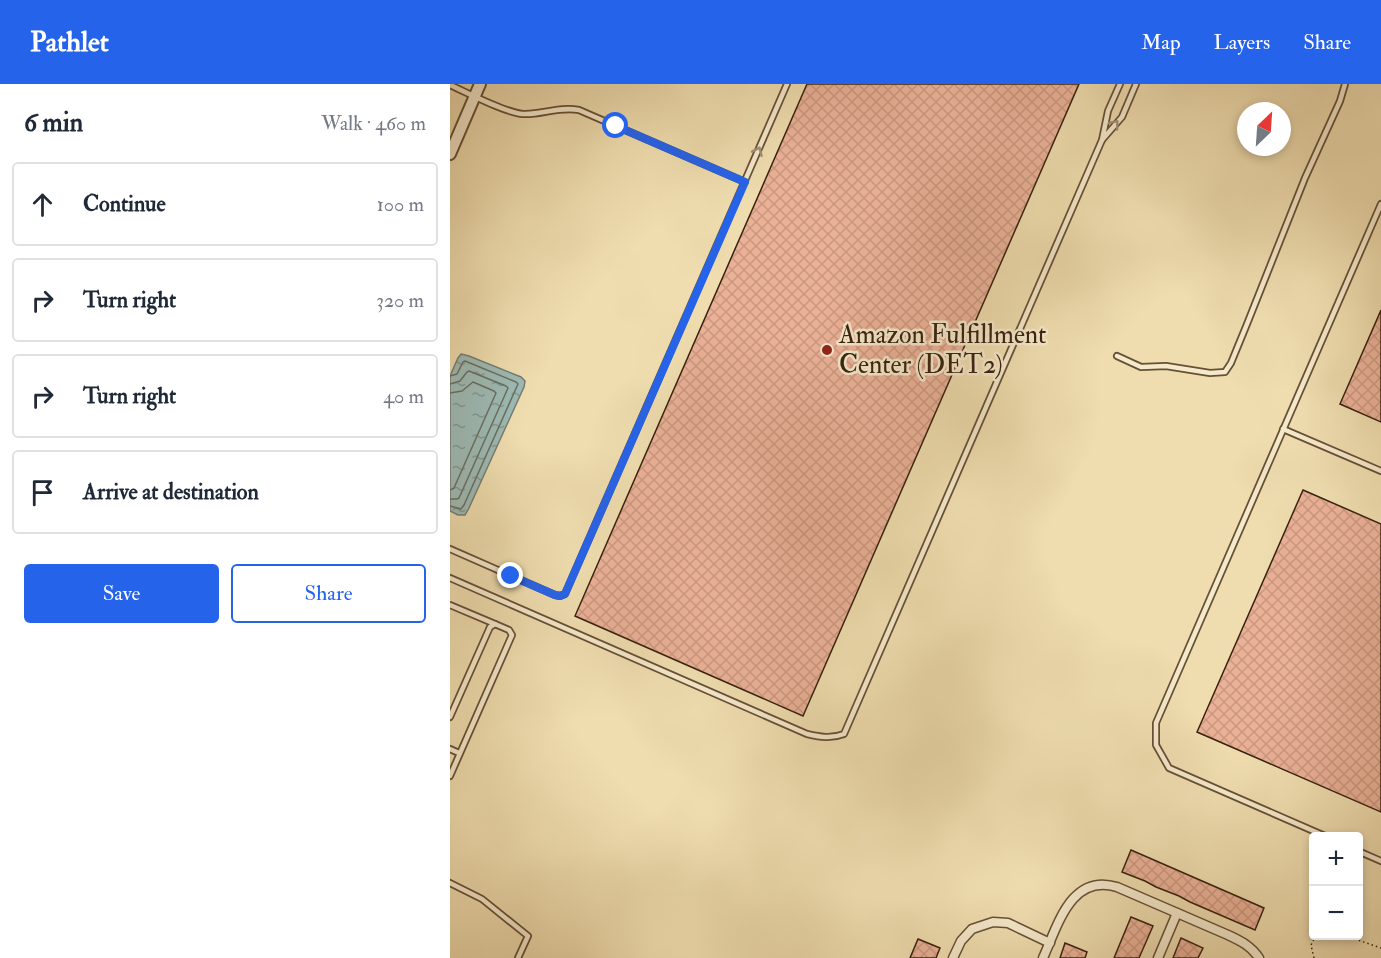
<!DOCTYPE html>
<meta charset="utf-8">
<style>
:root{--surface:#fff;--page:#f6f6f7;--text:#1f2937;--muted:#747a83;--line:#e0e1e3;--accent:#2563eb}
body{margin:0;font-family:"IM FELL Double Pica",serif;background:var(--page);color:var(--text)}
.controls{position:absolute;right:18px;bottom:18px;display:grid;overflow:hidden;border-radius:6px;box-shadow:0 3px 9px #0003}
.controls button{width:54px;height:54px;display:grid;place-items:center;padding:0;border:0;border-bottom:2px solid var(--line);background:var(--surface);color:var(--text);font:30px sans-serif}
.compass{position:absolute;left:787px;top:18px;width:54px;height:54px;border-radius:50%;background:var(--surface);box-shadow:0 3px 9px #0003;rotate:25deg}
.stop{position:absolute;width:18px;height:18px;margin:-14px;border:4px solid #2563eb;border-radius:50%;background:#fff}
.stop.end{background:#2563eb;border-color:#fff;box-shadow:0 2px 6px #0008}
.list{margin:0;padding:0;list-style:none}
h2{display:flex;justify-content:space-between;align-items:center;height:78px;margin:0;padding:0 24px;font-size:26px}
h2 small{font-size:20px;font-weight:400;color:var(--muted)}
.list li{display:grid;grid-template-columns:39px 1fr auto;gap:18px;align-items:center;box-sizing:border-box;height:84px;margin:0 12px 12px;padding:0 12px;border:2px solid var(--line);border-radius:6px}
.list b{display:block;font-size:22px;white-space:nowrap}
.list em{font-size:20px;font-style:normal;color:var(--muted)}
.actions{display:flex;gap:12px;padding:18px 24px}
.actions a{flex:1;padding:14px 0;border:2px solid var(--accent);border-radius:6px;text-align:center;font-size:21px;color:var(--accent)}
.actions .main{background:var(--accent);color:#fff}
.icon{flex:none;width:33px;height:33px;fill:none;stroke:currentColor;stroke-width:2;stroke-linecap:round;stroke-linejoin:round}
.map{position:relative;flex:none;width:931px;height:874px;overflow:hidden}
header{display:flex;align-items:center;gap:36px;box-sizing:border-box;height:84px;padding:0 30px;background:var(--accent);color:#fff}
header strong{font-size:28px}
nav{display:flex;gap:33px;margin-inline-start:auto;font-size:21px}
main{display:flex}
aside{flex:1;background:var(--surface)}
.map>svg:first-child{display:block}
</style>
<header>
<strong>Pathlet</strong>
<nav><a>Map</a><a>Layers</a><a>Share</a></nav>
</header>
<main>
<aside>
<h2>6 min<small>Walk · 460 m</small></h2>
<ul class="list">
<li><svg class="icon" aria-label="ahead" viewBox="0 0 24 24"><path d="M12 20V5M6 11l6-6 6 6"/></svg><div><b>Continue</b></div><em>100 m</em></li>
<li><svg class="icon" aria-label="right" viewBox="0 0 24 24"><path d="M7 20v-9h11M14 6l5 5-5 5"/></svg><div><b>Turn right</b></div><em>320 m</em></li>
<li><svg class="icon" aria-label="right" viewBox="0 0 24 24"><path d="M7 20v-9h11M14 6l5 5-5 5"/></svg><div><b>Turn right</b></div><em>40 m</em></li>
<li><svg class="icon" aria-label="arrive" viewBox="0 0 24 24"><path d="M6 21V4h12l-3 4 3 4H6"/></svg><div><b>Arrive at destination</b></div></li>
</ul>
<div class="actions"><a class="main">Save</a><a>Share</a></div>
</aside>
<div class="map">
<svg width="931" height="874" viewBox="0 0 931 874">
<defs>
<pattern id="water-ripples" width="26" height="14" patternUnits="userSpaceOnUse" patternTransform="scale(1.5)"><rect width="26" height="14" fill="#9dbab4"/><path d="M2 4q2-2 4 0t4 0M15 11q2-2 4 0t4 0" fill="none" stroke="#819791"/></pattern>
<pattern id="building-cross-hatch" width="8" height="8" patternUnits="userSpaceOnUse" patternTransform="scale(1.5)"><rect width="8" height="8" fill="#ebb197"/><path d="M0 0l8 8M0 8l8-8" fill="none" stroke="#ca9881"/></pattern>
</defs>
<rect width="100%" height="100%" fill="#efddaf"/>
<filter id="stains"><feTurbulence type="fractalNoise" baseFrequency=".00333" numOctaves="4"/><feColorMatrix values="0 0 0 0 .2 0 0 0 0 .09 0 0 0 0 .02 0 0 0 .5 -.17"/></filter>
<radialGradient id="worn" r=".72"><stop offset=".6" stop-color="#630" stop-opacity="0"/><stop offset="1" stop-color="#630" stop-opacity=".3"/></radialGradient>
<path fill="url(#water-ripples)" stroke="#757d72" stroke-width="1.5" d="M11,270L19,272L71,293L75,297L74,303L19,424L15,431H8L0,427V292L8,274Z"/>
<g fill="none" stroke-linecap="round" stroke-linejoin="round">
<g stroke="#6a6e61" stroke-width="1.5">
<path d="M0,292L7,290L13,278L15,277L66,298L68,300L14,421L11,425L0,422"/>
<path d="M0,300L10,297L17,288L19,287L56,302L58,304L9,414L7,415H0"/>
<path d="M0,309L12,307L23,298L44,307L46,309L4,404L0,406"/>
</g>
</g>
<g fill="url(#building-cross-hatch)" stroke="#38210e" stroke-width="1.5">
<path d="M357,0H629L353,632L125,532Z"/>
<path d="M931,226V338L890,320Z"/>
<path d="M853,406L931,440V728L747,648Z"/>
<path d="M681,766L814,824L805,846L740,818L729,812L706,803L695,797L672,788Z"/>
<path d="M681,833L703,842L689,874H664Z"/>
<path d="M731,854L753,864L748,874H723Z"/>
<path d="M468,855L490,864L486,874H460Z"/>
<path d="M615,859L637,868L635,874H610Z"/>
</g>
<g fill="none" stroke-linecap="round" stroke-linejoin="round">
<g stroke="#665036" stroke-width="8">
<g id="service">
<path d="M670,0L658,27L652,56L672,33L686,0"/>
<path d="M0,1C18,9 56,29 73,30C92,31 109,22 129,26L295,98"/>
<path d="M667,272L691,283L716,282L760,289L775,288L781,279L797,240L855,94L890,17L895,0"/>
<path d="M833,345L931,387"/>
<path d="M0,465L105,511L110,512L115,510L337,0"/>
<path d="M0,494L357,650C370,653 381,655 394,650L652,56"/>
<path d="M0,521L45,540"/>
<path d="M0,633L40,543L45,540L59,546L62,551L0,692"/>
<path d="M0,665L9,669"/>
<path d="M875,752L719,684L706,661V639L931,120"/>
<path d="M908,767L931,777"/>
<path d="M0,799L32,815L78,852L68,874"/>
</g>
</g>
<g stroke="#665036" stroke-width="11">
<g id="minor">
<path d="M503,874L511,857L522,845L543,838L558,839L600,859"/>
<path d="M593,874C608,841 621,789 667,803L778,851C791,857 801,862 809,874"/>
<path d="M708,874L727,829"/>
</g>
</g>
<g stroke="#665036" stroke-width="14">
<path id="tertiary" d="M0,70L30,0"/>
</g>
<g stroke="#38210e" stroke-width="1.5" stroke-dasharray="1.5 3" stroke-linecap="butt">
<path d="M896,852L931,864"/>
<path d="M864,874L861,861L865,853L867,852"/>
</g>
<use href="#service" stroke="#f5e9cb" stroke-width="4.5"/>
<use href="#minor" stroke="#f5e9cb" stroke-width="8"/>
<use href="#tertiary" stroke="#f5e9cb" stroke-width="10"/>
</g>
<defs><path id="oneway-chevron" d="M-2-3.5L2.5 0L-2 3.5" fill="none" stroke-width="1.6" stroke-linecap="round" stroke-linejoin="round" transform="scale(1.5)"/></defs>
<g stroke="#a08f76">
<use href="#oneway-chevron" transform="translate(665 40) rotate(-50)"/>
<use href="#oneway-chevron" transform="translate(308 67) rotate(-66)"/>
</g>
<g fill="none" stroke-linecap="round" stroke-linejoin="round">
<path stroke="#2563eb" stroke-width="8" d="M61,492L105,511L110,512L115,510L295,98L166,42"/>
</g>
<circle fill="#8f2418" stroke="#f5e9cb" stroke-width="2" cx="377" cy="266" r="6"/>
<g text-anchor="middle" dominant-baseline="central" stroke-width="5" stroke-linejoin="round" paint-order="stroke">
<g font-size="26" fill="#38210e" stroke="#f5e9cb" text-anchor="start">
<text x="389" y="251">Amazon Fulfillment<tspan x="389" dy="30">Center (DET2)</tspan></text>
</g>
</g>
<rect width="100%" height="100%" filter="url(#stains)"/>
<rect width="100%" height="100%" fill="url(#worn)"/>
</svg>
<div class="controls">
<button>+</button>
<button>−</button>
</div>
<svg class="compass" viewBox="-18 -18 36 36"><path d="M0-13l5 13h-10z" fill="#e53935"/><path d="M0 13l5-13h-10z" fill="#747a83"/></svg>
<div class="stop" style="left:166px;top:42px"></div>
<div class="stop end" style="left:61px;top:492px"></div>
</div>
</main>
